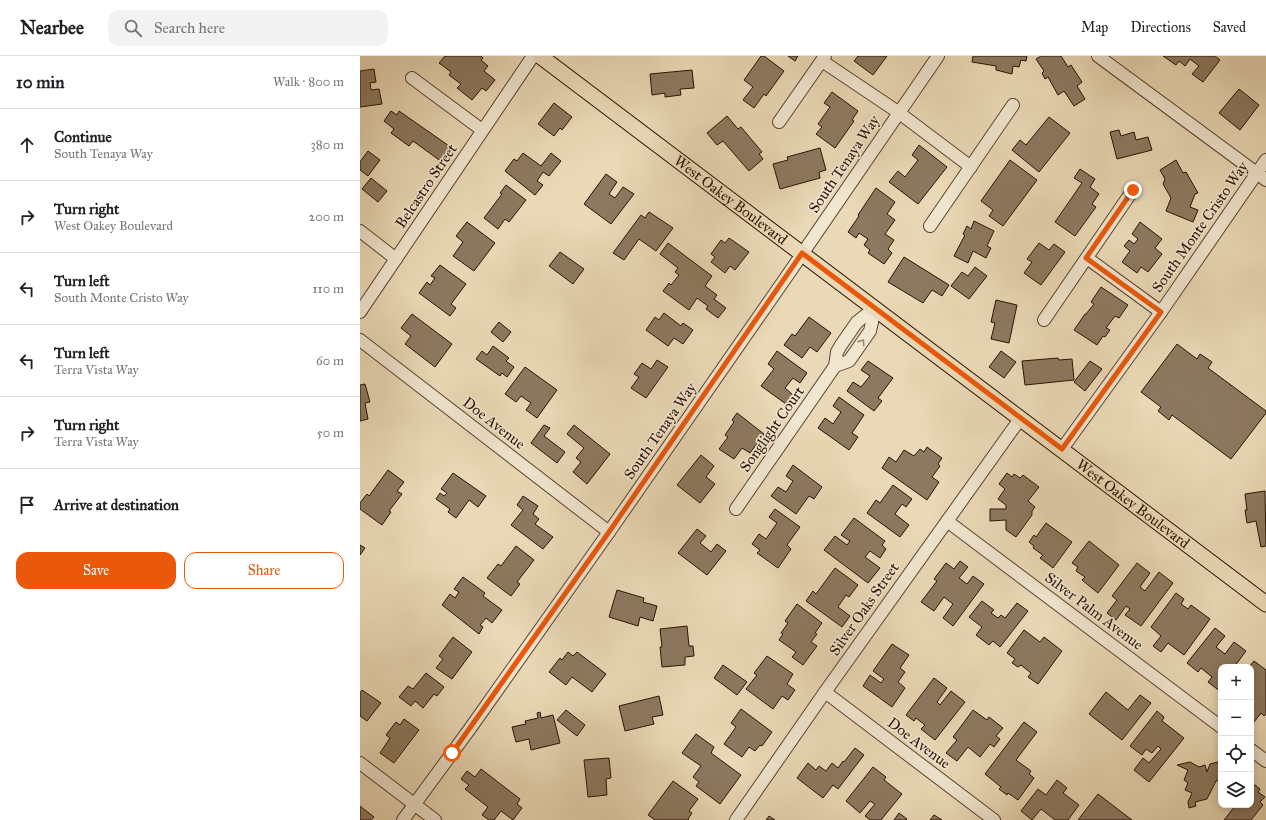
<!DOCTYPE html>
<meta charset="utf-8">
<style>
:root{--surface:#fff;--page:#f2f2f2;--text:#202124;--muted:#757577;--line:#e0e0e0;--accent:#ea580c}
body{margin:0;font-family:"IM FELL Great Primer",serif;background:var(--page);color:var(--text)}
.controls{position:absolute;right:12px;bottom:12px;display:grid;overflow:hidden;border-radius:8px;box-shadow:0 2px 10px #0003}
.controls button{width:36px;height:36px;display:grid;place-items:center;padding:0;border:0;border-bottom:1px solid var(--line);background:var(--surface);color:var(--text);font:20px sans-serif}
.stop{position:absolute;width:12px;height:12px;margin:-9px;border:3px solid #ea580c;border-radius:50%;background:#fff}
.stop.end{background:#ea580c;border-color:#fff;box-shadow:0 1px 4px #0008}
.list{margin:0;padding:0;list-style:none}
h2{display:flex;justify-content:space-between;align-items:center;height:52px;margin:0;padding:0 16px;font-size:17px}
h2 small{font-size:13px;font-weight:400;color:var(--muted)}
.list li{display:grid;grid-template-columns:26px 1fr auto;gap:12px;align-items:center;box-sizing:border-box;height:72px;padding:0 16px;border-top:1px solid var(--line)}
.list b{display:block;font-size:15px;white-space:nowrap}
.list p{margin:0;font-size:13px;white-space:nowrap;color:var(--muted)}
.list em{font-size:13px;font-style:normal;color:var(--muted)}
.actions{display:flex;gap:8px;padding:12px 16px}
.actions a{flex:1;padding:9px 0;border:1px solid var(--accent);border-radius:12px;text-align:center;font-size:14px;color:var(--accent)}
.actions .main{background:var(--accent);color:#fff}
.icon{flex:none;width:22px;height:22px;fill:none;stroke:currentColor;stroke-width:2;stroke-linecap:round;stroke-linejoin:round}
.map{position:relative;flex:none;width:906px;height:764px;overflow:hidden}
header{display:flex;align-items:center;gap:24px;box-sizing:border-box;height:56px;padding:0 20px;background:var(--surface);border-bottom:1px solid var(--line)}
header strong{font-size:19px}
nav{display:flex;gap:22px;margin-inline-start:auto;font-size:14px}
.search{width:280px;height:36px;background:var(--page);display:flex;align-items:center;gap:10px;box-sizing:border-box;padding:0 14px;border-radius:12px;color:var(--muted);font-size:15px}
main{display:flex}
aside{flex:1;background:var(--surface)}
.map>svg:first-child{display:block}
</style>
<header>
<strong>Nearbee</strong>
<div class="search"><svg class="icon" aria-label="search" viewBox="0 0 24 24"><circle cx="10" cy="10" r="6"/><path d="M15 15l6 6"/></svg>Search here</div>
<nav><a>Map</a><a>Directions</a><a>Saved</a></nav>
</header>
<main>
<aside>
<h2>10 min<small>Walk · 800 m</small></h2>
<ul class="list">
<li><svg class="icon" aria-label="ahead" viewBox="0 0 24 24"><path d="M12 20V5M6 11l6-6 6 6"/></svg><div><b>Continue</b><p>South Tenaya Way</p></div><em>380 m</em></li>
<li><svg class="icon" aria-label="right" viewBox="0 0 24 24"><path d="M7 20v-9h11M14 6l5 5-5 5"/></svg><div><b>Turn right</b><p>West Oakey Boulevard</p></div><em>200 m</em></li>
<li><svg class="icon" aria-label="left" viewBox="0 0 24 24"><path d="M17 20v-9H6M10 6l-5 5 5 5"/></svg><div><b>Turn left</b><p>South Monte Cristo Way</p></div><em>110 m</em></li>
<li><svg class="icon" aria-label="left" viewBox="0 0 24 24"><path d="M17 20v-9H6M10 6l-5 5 5 5"/></svg><div><b>Turn left</b><p>Terra Vista Way</p></div><em>60 m</em></li>
<li><svg class="icon" aria-label="right" viewBox="0 0 24 24"><path d="M7 20v-9h11M14 6l5 5-5 5"/></svg><div><b>Turn right</b><p>Terra Vista Way</p></div><em>50 m</em></li>
<li><svg class="icon" aria-label="arrive" viewBox="0 0 24 24"><path d="M6 21V4h12l-3 4 3 4H6"/></svg><div><b>Arrive at destination</b></div></li>
</ul>
<div class="actions"><a class="main">Save</a><a>Share</a></div>
</aside>
<div class="map">
<svg width="906" height="764" viewBox="0 0 906 764">
<rect width="100%" height="100%" fill="#ead9b6"/>
<filter id="stains"><feTurbulence type="fractalNoise" baseFrequency=".005" numOctaves="4"/><feColorMatrix values="0 0 0 0 .2 0 0 0 0 .09 0 0 0 0 .02 0 0 0 .5 -.17"/></filter>
<radialGradient id="worn" r=".72"><stop offset=".6" stop-color="#630" stop-opacity="0"/><stop offset="1" stop-color="#630" stop-opacity=".3"/></radialGradient>
<g fill="#8d7960" stroke="#291102">
<path d="M85,0H121L123,2L121,4L128,10L124,15L135,24L126,35L122,32L112,44L97,32L101,28L89,19L91,16L79,7Z"/>
<path d="M401,0H404L424,15L406,40L404,38L394,52L383,44L393,31L384,24Z"/>
<path d="M428,0H438L435,5Z"/>
<path d="M498,0H527L513,19L494,5Z"/>
<path d="M613,0H667L666,5L661,4L659,11L653,10L652,18L636,14V10L612,6Z"/>
<path d="M681,0H701L708,11L711,9L722,26L717,30L725,43L714,50L704,35L698,39L688,21L685,23L682,17L684,15L676,3Z"/>
<path d="M803,0H855L860,4L843,26L832,18L839,10L830,3L825,10L819,5L816,9Z"/>
<path d="M14,13L16,26L10,27L11,34L19,33L22,48L0,51V15Z"/>
<path d="M332,14L334,32L320,33L321,39L305,41V37L292,39L290,18Z"/>
<path d="M879,33L899,49L880,74L859,57Z"/>
<path d="M472,36L498,55L492,64L494,65L475,92L456,78L462,71L458,68L470,51L464,47Z"/>
<path d="M194,47L212,61L202,74L200,72L194,80L178,68Z"/>
<path d="M31,55L37,59L39,55L92,92L82,106L53,85L49,90L31,77L34,73L24,65Z"/>
<path d="M367,60L378,73L381,71L402,96L399,98L403,103L389,115L363,85L357,89L347,77Z"/>
<path d="M689,61L710,77L679,116L652,94L660,84L666,89Z"/>
<path d="M759,74L761,80L774,76L776,84L788,81L792,94L757,103L750,76Z"/>
<path d="M559,89L587,111L558,148L529,126L538,115L545,121L558,104L552,99Z"/>
<path d="M460,92L466,114L459,116L460,122L420,133L413,108L428,104L427,101Z"/>
<path d="M8,95L20,104L8,120L0,114V106Z"/>
<path d="M163,97L181,110L191,97L201,105L189,120L183,116L177,125L183,129L175,139L145,115L154,103L157,105Z"/>
<path d="M650,104L677,124L643,170L629,160L633,154L621,145Z"/>
<path d="M816,104L823,117L826,116L838,137L835,138L830,151L838,154L833,166L806,155L811,142L803,128L805,123L800,114Z"/>
<path d="M720,113L735,123L730,131L739,138L732,148L736,151L715,180L695,166L722,127L714,122Z"/>
<path d="M246,118L257,126L249,138L255,142L263,131L274,138L251,168L224,148Z"/>
<path d="M11,122L27,135L18,146L2,133Z"/>
<path d="M146,129L166,144L149,166L145,163L138,173L124,162L142,138L140,137Z"/>
<path d="M516,132L535,146L527,158L535,164L525,178L534,184L528,193L532,197L524,208L508,197L510,194L504,189L508,183L499,177L496,182L488,176L499,160L498,159Z"/>
<path d="M289,156L313,172L296,195L279,183L264,204L253,197L281,159L285,162Z"/>
<path d="M614,165L634,175L627,190L631,192L626,202L613,195L608,207L594,200L605,179L603,178L607,170L611,173Z"/>
<path d="M107,166L135,187L114,215L93,200L103,186L96,180Z"/>
<path d="M780,166L802,183L795,192L802,198L788,216L781,211L777,217L762,206L770,195L764,190L769,184L774,188L778,183L772,178Z"/>
<path d="M369,182L389,196L375,214L370,210L365,217L351,206L355,201L351,198L361,184L365,187Z"/>
<path d="M308,187L352,220L345,230L357,239L354,243L366,252L358,262L346,253L348,250L337,242L329,254L303,235L309,227L311,229L319,219L315,216L318,212L300,198Z"/>
<path d="M679,187L689,194L694,188L705,196L681,229L664,217L672,206L667,203Z"/>
<path d="M200,196L224,213L213,228L189,210Z"/>
<path d="M544,201L589,229L582,240L572,234L563,247L528,226Z"/>
<path d="M80,209L106,228L91,248L96,252L90,260L59,237L67,226L70,229L75,222L71,220Z"/>
<path d="M615,211L627,220L609,243L591,230L602,216L608,220Z"/>
<path d="M741,231L768,249L759,262L755,260L746,272L750,274L745,281L743,280L737,289L714,274L725,258H726L734,248L731,246Z"/>
<path d="M636,244L657,249L649,287L631,283L635,267L631,266Z"/>
<path d="M304,257L321,270L323,267L333,274L323,288L314,282L308,290L286,274L295,261L299,264Z"/>
<path d="M52,258L92,288L75,311L45,288L51,280L41,272Z"/>
<path d="M449,261L471,277L457,296L450,291L442,302L424,289L432,278L435,280Z"/>
<path d="M139,266L151,276L143,286L131,276Z"/>
<path d="M817,288L837,303L840,298L852,306L848,312L906,355V357L871,403L812,359L809,364L798,355L801,351L781,336Z"/>
<path d="M133,290L149,302L146,305L154,311L147,321L142,317L140,320L116,303L122,295L127,299Z"/>
<path d="M417,295L447,317L440,327L433,322L425,332L433,339L426,348L401,330L414,313L408,308Z"/>
<path d="M641,295L656,306L644,322L629,311Z"/>
<path d="M698,302L699,304L712,303L714,324L665,329L662,305Z"/>
<path d="M297,304L308,311L286,342L271,332L279,321L274,318L282,307L291,313Z"/>
<path d="M508,305L533,322L518,342L522,345L514,355L487,335L493,326L501,331L510,320L501,314Z"/>
<path d="M730,305L742,313L725,335L714,326Z"/>
<path d="M165,311L197,334L177,362L166,354L171,347L161,340L156,346L145,338Z"/>
<path d="M5,328L10,346L5,347L8,363L0,365V329Z"/>
<path d="M479,341L504,359L492,377L498,381L489,394L458,372L465,362L473,368L481,356L473,350Z"/>
<path d="M377,357L404,378L390,397L382,392L374,403L359,393L368,381L365,379L374,366L372,364Z"/>
<path d="M184,369L190,372L184,380L205,396L197,407L171,387Z"/>
<path d="M214,369L250,398L227,428L213,416L221,406L216,402L224,392L207,378Z"/>
<path d="M567,391L582,402L578,408L580,410L572,421L579,426L567,444L522,412L529,401L536,406L544,394L554,400L560,393L564,396Z"/>
<path d="M341,399L354,410L346,421L355,428L340,447L317,429Z"/>
<path d="M433,409L462,431L454,443L449,440L436,458L411,440L418,431L426,436L433,425L426,420Z"/>
<path d="M28,414L44,426L37,435L42,438L29,455L31,456L22,469L0,453V447L7,438L9,440Z"/>
<path d="M93,417L126,440L118,451L109,444L96,462L88,456L90,453L76,443L80,437L84,440L87,437L81,433Z"/>
<path d="M647,417L652,421L654,418L660,422L663,419L679,431L668,445L675,451L672,455V459L656,481L646,474V464L630,465V453H646V449L638,443L645,433L639,428Z"/>
<path d="M533,429L552,443L546,451L542,448L535,458L549,469L540,481L507,457L516,444L520,447Z"/>
<path d="M905,435L906,490L901,491L896,465L887,467L885,454H887L885,438Z"/>
<path d="M163,440L178,450L173,458L179,463L175,468L193,481L183,493L151,469L163,454L157,449Z"/>
<path d="M415,453L440,471L427,489L431,493L418,512L397,497L400,494L392,488L399,478L406,483L417,467L409,461Z"/>
<path d="M494,462L525,485L522,489L526,493L520,502L510,495L505,501L520,512L508,527L464,494L475,480L487,489L490,485L481,479Z"/>
<path d="M686,467L712,486L693,512L680,502L683,499L673,492L674,490L669,486L674,479L676,481Z"/>
<path d="M337,473L346,480L340,487L351,496L357,488L366,495L347,519L318,497Z"/>
<path d="M729,485L759,509L738,537L722,524L725,521L716,515L718,511L712,507Z"/>
<path d="M0,489L5,492L0,499Z"/>
<path d="M156,490L174,504L157,526L160,528L151,540L127,522L138,508L141,510Z"/>
<path d="M600,505L608,511L599,522L607,528L613,520L624,528L593,570L583,562L593,548L584,541L574,555L561,546L577,525L574,523L586,507L594,513Z"/>
<path d="M777,507L790,517L780,531L785,535L799,516L813,527L781,570L765,559L770,553L766,550L756,564L747,557L757,544L752,540Z"/>
<path d="M475,512L498,529L489,541L486,539L478,551L490,560L482,571L446,545L453,535L456,538Z"/>
<path d="M103,521L125,537L123,540L142,554L132,567L126,562L120,569L123,571L119,578L82,549L90,538L95,542L99,536L94,533Z"/>
<path d="M257,534L284,542L283,546L297,550L293,565L280,561L278,570L249,561Z"/>
<path d="M816,537L824,543L821,548L828,553L831,549L850,563L824,599L808,587L801,596L793,590L801,580L791,571Z"/>
<path d="M622,545L634,554L631,557L638,562L641,559L645,562L657,547L668,555L640,591L633,585L629,589L616,579L622,571L609,561Z"/>
<path d="M437,548L462,567L455,577L457,578L451,586L457,590L443,609L432,601L436,596L419,584L423,578L421,577L428,567L425,565Z"/>
<path d="M327,570L329,590H333L334,600L325,601V609L302,611L300,591H302L300,573Z"/>
<path d="M855,572L865,580L856,591L865,598L874,586L886,595L874,611H861V636L848,626L852,621L841,612L838,616L827,607Z"/>
<path d="M664,574L680,586L684,581L702,595L678,628L668,621L671,617L661,609L658,611L652,607L655,603L647,597Z"/>
<path d="M93,581L112,596L92,623L76,612L83,603L79,600Z"/>
<path d="M532,588L549,599L540,612L545,616L538,626L545,632L532,651L503,630L510,619L521,627L524,623L513,615Z"/>
<path d="M208,596L213,600L217,596L246,618L232,636L212,621L206,629L189,616L200,602L202,604Z"/>
<path d="M407,600L433,618L427,628L435,634L428,644L422,640L413,653L386,633L397,619L394,617Z"/>
<path d="M894,605L906,614V658L904,660L901,657L894,666L891,664V611H889Z"/>
<path d="M363,609L387,626L377,639L354,622Z"/>
<path d="M66,617L84,631L77,640L74,638L63,652L55,645L51,650L39,641L48,630L53,633Z"/>
<path d="M574,622L587,632L577,646L580,649L591,635L605,646L575,684L561,673L565,669L556,662L554,665L546,659Z"/>
<path d="M2,634L21,647L7,665L0,660V637Z"/>
<path d="M746,636L768,654L780,639L791,647L762,684L729,658Z"/>
<path d="M299,640L303,659L292,661L294,668L265,675L259,650Z"/>
<path d="M381,653L412,676L402,690L400,689L395,695L389,691L382,701L364,688L376,671L371,667Z"/>
<path d="M206,654L225,669L217,680L197,664Z"/>
<path d="M613,654L627,664L629,661L643,672L636,680L640,683L634,691L630,688L620,701L608,691L597,705L586,697L597,684L593,681Z"/>
<path d="M797,655L804,661L802,665L824,682L789,726L774,714L783,702L789,707L801,693L798,690L792,697L786,693L782,699L770,690Z"/>
<path d="M180,656L181,662L193,659L200,687L171,694L169,683L156,686L152,671L166,668L165,665L178,662L177,657Z"/>
<path d="M44,663L59,674L34,707L20,697L30,682L26,679L36,666L40,669Z"/>
<path d="M664,666L677,676L656,704L671,715L669,718L674,722L658,744L648,737L647,739L639,733L641,731L625,718Z"/>
<path d="M336,678L354,691L351,697L381,719L360,748L336,730L339,726L333,721L341,710L322,697Z"/>
<path d="M495,692L504,699L478,733L473,729L463,742L437,722L448,707L456,714L459,710L466,715L472,707L478,712L483,705L484,706Z"/>
<path d="M249,702L251,722L246,723L247,739L228,741L224,704Z"/>
<path d="M830,706L839,711L845,709L847,716L850,708L858,706L861,724L856,725L847,743L835,746L836,750L829,752L828,746L832,737L825,734L828,727L824,724L828,714L817,709Z"/>
<path d="M513,711L526,721L524,724L542,738L521,764H510L505,760L515,748L510,745L500,757L486,745Z"/>
<path d="M121,713L160,743L157,748L162,752L153,764L141,755L134,764H129L122,759L128,751L105,733L109,729L101,723L107,715L115,721Z"/>
<path d="M697,724L707,732L703,737L719,749L708,764H695L681,753L672,764L661,755L678,733L686,739Z"/>
<path d="M313,725L338,743L329,755L332,757L328,763L329,764H295L288,759Z"/>
<path d="M891,726L900,733L898,736L905,741L900,746L903,749L891,764H864L876,749H891Z"/>
<path d="M738,738L772,764H718Z"/>
<path d="M0,750L14,761L11,764H0Z"/>
<path d="M539,757L547,763L546,764H534Z"/>
<path d="M574,759L582,764H570Z"/>
<path d="M409,760L415,764H406Z"/>
</g>
<g fill="none" stroke-linecap="round" stroke-linejoin="round">
<g stroke="#59432f" stroke-width="14">
<g id="minor">
<path d="M738,0L906,124"/>
<path d="M462,5L538,56L611,111"/>
<path d="M52,22L122,74"/>
<path d="M419,66L465,0"/>
<path d="M570,170L653,49"/>
<path d="M0,175L36,203"/>
<path d="M727,202L801,256"/>
<path d="M0,256L173,0"/>
<path d="M684,264L773,134"/>
<path d="M0,284L249,476"/>
<path d="M475,310L489,305L510,275L515,252"/>
<path d="M702,393L801,256L906,104"/>
<path d="M376,453L475,310L477,296L481,289L497,266L515,252"/>
<path d="M587,465L861,671"/>
<path d="M465,636L634,764"/>
<path d="M891,694L906,705"/>
<path d="M0,707L75,764"/>
<path d="M43,764L109,674L249,476L427,220L578,0"/>
<path d="M376,764L465,636L660,363"/>
</g>
</g>
<g stroke="#291102" stroke-width="17">
<g id="major">
<path id="s1" d="M180,0L906,548"/>
</g>
</g>
<use href="#minor" stroke="#f1e6d0" stroke-width="12"/>
<use href="#major" stroke="#ead9b6" stroke-width="15"/>
</g>
<defs><path id="oneway-chevron" d="M-2-3.5L2.5 0L-2 3.5" fill="none" stroke-width="1.6" stroke-linecap="round" stroke-linejoin="round"/></defs>
<use stroke="#978673" href="#oneway-chevron" transform="translate(502 286) rotate(-55)"/>
<g fill="none" stroke-linecap="round" stroke-linejoin="round">
<path stroke="#ea580c" stroke-width="5" d="M92,697L249,476L442,197L702,393L801,256L726,202L773,134"/>
</g>
<g text-anchor="middle" dominant-baseline="central" stroke-width="3.5" stroke-linejoin="round" paint-order="stroke">
<g font-size="15" fill="#291102" stroke="#f1e6d0">
<text transform="translate(484 108) rotate(-56)">South Tenaya Way</text>
<text transform="translate(66 130) rotate(-56)">Belcastro Street</text>
<text stroke="none"><textPath href="#s1" startOffset="239">West Oakey Boulevard</textPath></text>
<text transform="translate(840 171) rotate(-55)">South Monte Cristo Way</text>
<text transform="translate(134 367) rotate(38)">Doe Avenue</text>
<text transform="translate(412 373) rotate(-55)">Songlight Court</text>
<text transform="translate(300 375) rotate(-55)">South Tenaya Way</text>
<text stroke="none"><textPath href="#s1" startOffset="743">West Oakey Boulevard</textPath></text>
<text transform="translate(504 553) rotate(-55)">Silver Oaks Street</text>
<text transform="translate(734 555) rotate(37)">Silver Palm Avenue</text>
<text transform="translate(559 687) rotate(37)">Doe Avenue</text>
</g>
</g>
<rect width="100%" height="100%" filter="url(#stains)"/>
<rect width="100%" height="100%" fill="url(#worn)"/>
</svg>
<div class="controls">
<button>+</button>
<button>−</button>
<button><svg class="icon" aria-label="locate" viewBox="0 0 24 24"><circle cx="12" cy="12" r="6"/><path d="M12 2v4M12 18v4M2 12h4M18 12h4"/></svg></button>
<button><svg class="icon" aria-label="layers" viewBox="0 0 24 24"><path d="M12 4l9 5-9 5-9-5zM3 14l9 5 9-5"/></svg></button>
</div>
<div class="stop" style="left:92px;top:697px"></div>
<div class="stop end" style="left:773px;top:134px"></div>
</div>
</main>
